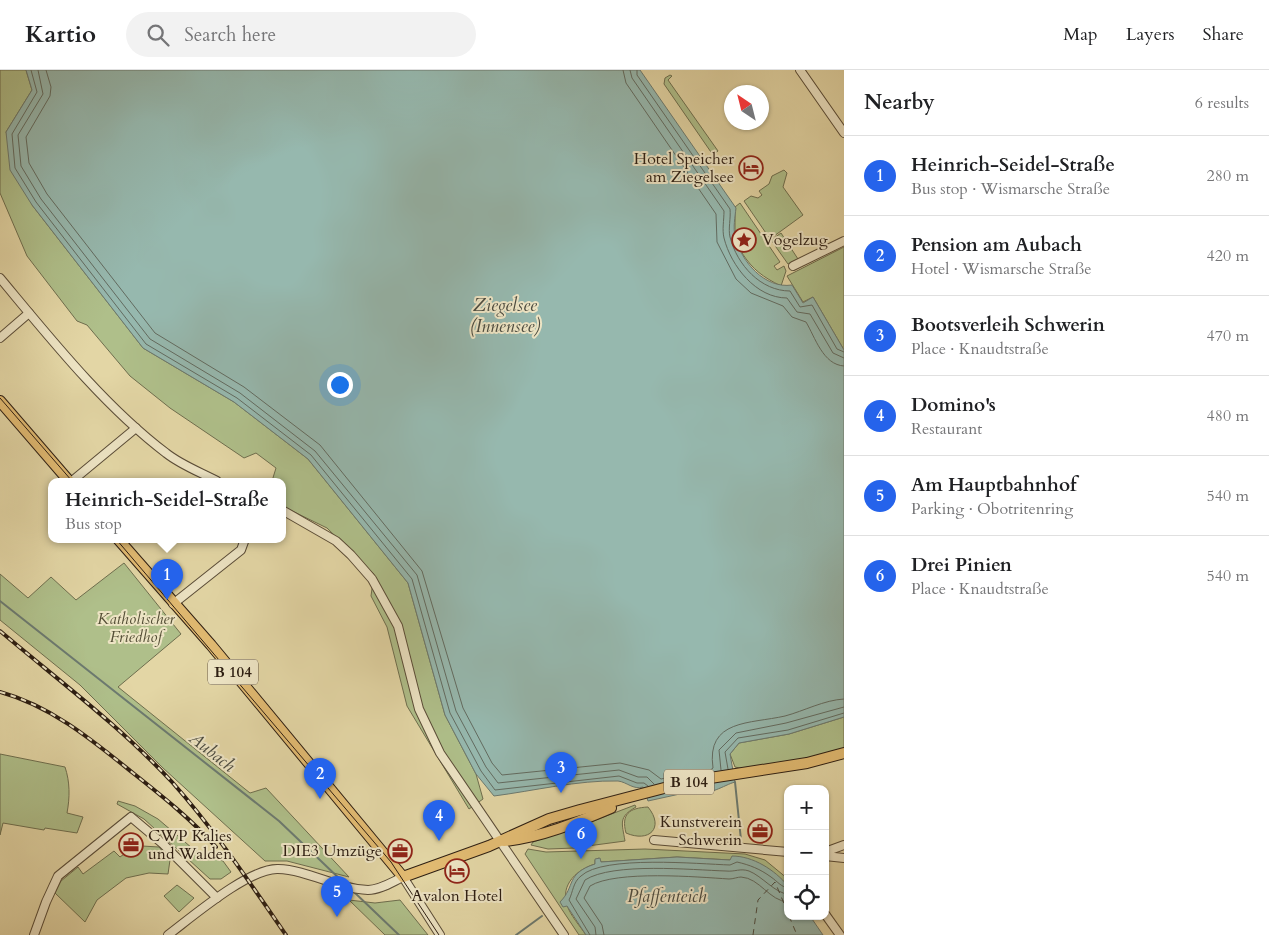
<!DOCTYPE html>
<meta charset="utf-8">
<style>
:root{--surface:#fff;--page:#f2f2f2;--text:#202124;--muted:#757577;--line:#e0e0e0;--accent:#2563eb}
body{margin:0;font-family:Cardo,serif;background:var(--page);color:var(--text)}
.controls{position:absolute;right:15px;bottom:15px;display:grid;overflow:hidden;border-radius:10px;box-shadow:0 1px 4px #0004}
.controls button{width:45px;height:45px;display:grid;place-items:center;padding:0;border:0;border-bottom:1px solid var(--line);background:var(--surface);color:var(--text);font:25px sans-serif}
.compass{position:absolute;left:724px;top:15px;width:45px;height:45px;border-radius:50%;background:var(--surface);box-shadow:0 1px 4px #0004;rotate:325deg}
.you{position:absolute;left:339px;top:314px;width:18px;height:18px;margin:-12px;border:4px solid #fff;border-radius:50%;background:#1a73e8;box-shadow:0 0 0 8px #1a73e833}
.badge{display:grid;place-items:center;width:32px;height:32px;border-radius:50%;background:var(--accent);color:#fff;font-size:16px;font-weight:700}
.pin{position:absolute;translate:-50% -41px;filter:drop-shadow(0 1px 2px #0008)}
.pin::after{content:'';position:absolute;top:26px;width:18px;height:15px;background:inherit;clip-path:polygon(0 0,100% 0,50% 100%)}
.popup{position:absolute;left:48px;top:408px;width:238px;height:65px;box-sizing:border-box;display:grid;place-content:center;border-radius:10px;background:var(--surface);filter:drop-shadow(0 1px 4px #0005);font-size:16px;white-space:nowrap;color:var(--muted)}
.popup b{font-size:19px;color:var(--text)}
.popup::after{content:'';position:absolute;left:50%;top:100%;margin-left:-10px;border:10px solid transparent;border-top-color:var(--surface)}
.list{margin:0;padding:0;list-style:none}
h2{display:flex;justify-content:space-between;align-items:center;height:65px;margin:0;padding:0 20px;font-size:21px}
h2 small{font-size:16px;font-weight:400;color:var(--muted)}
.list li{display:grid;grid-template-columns:32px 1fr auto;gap:15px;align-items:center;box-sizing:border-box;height:80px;padding:0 20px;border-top:1px solid var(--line)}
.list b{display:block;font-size:19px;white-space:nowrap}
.list p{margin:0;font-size:16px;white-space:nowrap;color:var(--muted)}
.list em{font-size:16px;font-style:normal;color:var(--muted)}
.icon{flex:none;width:28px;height:28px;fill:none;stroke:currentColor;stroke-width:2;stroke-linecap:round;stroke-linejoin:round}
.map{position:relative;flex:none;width:844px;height:865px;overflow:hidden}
header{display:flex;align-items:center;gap:30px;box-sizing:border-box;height:70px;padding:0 25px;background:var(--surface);border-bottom:1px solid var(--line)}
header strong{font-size:24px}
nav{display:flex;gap:28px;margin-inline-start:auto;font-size:18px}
.search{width:350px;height:45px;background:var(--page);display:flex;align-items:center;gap:12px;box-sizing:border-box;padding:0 18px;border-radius:28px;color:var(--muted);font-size:19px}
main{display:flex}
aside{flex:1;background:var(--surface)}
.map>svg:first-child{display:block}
</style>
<header>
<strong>Kartio</strong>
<div class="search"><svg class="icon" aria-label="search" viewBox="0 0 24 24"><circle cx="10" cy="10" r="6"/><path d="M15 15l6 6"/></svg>Search here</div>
<nav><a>Map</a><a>Layers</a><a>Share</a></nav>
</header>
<main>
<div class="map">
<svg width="844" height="865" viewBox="0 0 844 865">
<rect width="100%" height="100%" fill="#e3d6a5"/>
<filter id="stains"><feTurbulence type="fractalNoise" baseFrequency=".004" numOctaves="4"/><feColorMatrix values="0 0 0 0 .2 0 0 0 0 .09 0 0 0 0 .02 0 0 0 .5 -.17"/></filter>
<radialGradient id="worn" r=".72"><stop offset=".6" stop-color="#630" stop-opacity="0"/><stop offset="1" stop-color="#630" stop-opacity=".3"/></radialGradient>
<g fill="#afbf8a" stroke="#6e6e4e">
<path d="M0,0H26L32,20L6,62L32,135L143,278L234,332L308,389L408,513L445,645L476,704L483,729L469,739L407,636L387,557L371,526L374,504L327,458L282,436V411H272L276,398L256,383L244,388L170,338L130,306L87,255L77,251L27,186L0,123Z"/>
<path d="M670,5L672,6L668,10L718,81L713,85L664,14L665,8Z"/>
<path d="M784,100L787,103L783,117L803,145L770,169L744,131L751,126L758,128L762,125L759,121L769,114L772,106Z"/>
<path d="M740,133L780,192L774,196L777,200L784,196L786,201L781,216C763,207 753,200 742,183L745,181L743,178L740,179L735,165V137Z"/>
<path d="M781,163L798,189L788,194L771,170Z"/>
<path d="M844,177V280L813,227L803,232L787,206Z"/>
<path d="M124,493L181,564L118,617L250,723L266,718L349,807L287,791H265L163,698L80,615L0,550V504L28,528L51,507L76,530Z"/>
<path d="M844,647V678L828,685L744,699L735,697L730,684L739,673L789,664Z"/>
<path d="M0,684L65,697C70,712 70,727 67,743L83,747L77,763L45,758L44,760L3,753L0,765Z"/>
<path d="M118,731L135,736L158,749L199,784L223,791L231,802L221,809H210L144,749L117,734Z"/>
<path d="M635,735L636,737C618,747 622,753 625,771L580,777V756Z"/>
<path d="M648,737C665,758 649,773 626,763C621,744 629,738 648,737Z"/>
<path d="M576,757L575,778L548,779L531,775L533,772Z"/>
<path d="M142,776L159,777L170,790L168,804L149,803L126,808L97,830L85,852L55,823L61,811L78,797L83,804L114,781L120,787L127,782L130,785Z"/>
<path d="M528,779L546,782L645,779L745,784L765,790L788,809V816L730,790L677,787L601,792L599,788L595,790V794C578,799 560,814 567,835C570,845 580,856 586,865H579L525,784Z"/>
<path d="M177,815L194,828L179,842L164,826Z"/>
<path d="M349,830L375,833L400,830L428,865H385Z"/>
</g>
<g fill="#96b8ae" stroke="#6c7a70">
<path d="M26,0H640L736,138C735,147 733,158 735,166C741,192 765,219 792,215L803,233L813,227L844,280V647L789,664L739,673L730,684L735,712C724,715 708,727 698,720L648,731L643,717C633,720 627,712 618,711C578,710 533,721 494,726L476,704L445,645L408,513L308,389L234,332L143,278L32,135L10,100L6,62L32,20Z"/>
<path d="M732,786C753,786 775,800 788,816V846H810L823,865H586L567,836L563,837L560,832C576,816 565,804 595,794V789L600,788L601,792L677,787L730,790Z"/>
</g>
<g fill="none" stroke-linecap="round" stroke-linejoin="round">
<g stroke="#626b60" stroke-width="1">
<path d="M31,0L37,22L12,64L15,98L36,132L146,274L237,328L311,385L412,509L450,643L481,701L495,720L619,706L637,713H644L648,716"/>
<path d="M38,0L43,24L18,65L21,96L41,129L150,269L240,323L315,381L417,505L456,641L486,697L498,713L619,700L638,707H647L654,714"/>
<path d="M46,0L51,17L50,26L26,67L29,93L47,124L155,263L244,317L320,375L422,501L463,638L492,693L502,705L620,693L649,700L661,709L694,702L704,703"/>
<path d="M623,0L626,13L716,144L717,172L736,209L751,223L783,236L792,247L806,252C815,267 823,295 844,296"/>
<path d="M630,0L632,8L724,141C724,150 722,160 724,168C731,196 756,228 787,228L797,242L810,244L833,283L844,288"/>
<path d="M637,0V5L730,139C731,148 728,159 730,167C737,195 761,221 790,221L800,237L812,235L837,279L844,282"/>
<path d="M728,699L725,682L738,668L788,660L844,643"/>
<path d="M721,700L719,680L736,663L786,653L844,637"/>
<path d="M708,702L713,698C706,649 750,654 785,646C804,641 824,630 844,629"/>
<path d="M590,865L569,830C573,822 573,812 581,806C603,785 699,794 730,795L737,792C750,795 760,799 771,807C777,811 781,817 788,818"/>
<path d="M596,865L595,857L576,829L585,810C613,792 692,800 726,801C735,802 740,798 749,801C762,806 776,824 788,824"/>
<path d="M604,865L602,855L584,828L590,816C616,800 698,807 729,809C733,809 738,807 741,807C760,808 769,831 788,832"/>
</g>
<g stroke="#6c7a70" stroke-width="2">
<path d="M0,531L279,751L344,813"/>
<path d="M735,712L741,770"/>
<path d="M353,821L399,865"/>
<path d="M516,865L542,846"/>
</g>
<g stroke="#4c4c41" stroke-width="1" stroke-dasharray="6 5" stroke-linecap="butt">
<path d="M789,846L797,865"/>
<path d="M753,865L758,830L775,812L788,843"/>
</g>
<g stroke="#5a4c37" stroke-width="10">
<g id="minor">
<path d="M800,0L844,63"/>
<path d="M793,196L844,171"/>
<path d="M0,208C50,268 104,336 166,383C181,395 200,402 217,411"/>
<path d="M0,268L29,243"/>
<path d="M72,411L136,358"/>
<path d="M282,440L336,471L351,485L372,509L398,556L419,639L440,683L564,865"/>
<path d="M173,534L241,480L245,469"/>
<path d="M654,770L788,782"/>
<path d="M825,782L844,775"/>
<path d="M825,786L844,788"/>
<path d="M825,844L840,865"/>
<path d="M34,865L46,832L58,806L131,747L163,774L217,828"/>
<path d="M168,865C192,847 249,798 278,799C309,800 337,819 368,820C380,820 392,812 403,807L440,865"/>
</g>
</g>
<g stroke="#2d1e12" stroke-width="12">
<g id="major">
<path d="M0,331L69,411"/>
<path d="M118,469L211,575L403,807L489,776L549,749L580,740L691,711L807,693L844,683"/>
<path d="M504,771C540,768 578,752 611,738"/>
</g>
</g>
<use href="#minor" stroke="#ede4c4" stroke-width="8"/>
<use href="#major" stroke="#e2bb72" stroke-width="10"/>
<g stroke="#2d1e12" stroke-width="1">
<path d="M0,328L72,411"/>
<path d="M116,469L391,792L439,865"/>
</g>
<g stroke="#2d1e12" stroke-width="4">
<g id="rail">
<path d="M0,561C58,610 120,656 172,712C214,759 250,813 286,865"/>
<path d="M0,622C51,636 92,670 133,703C162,726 191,749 216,777"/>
</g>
</g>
<use href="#rail" stroke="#ede4c4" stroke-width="2" stroke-dasharray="5.5" stroke-linecap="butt"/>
</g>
<defs>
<g id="hotel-ring" transform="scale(1.25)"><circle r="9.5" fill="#ede4c4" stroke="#8f2418" stroke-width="1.5"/><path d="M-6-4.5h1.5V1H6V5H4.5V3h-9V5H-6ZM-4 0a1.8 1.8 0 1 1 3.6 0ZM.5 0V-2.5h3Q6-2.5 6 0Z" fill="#8f2418"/></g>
<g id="sight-ring" transform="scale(1.25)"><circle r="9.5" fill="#ede4c4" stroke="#8f2418" stroke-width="1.5"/><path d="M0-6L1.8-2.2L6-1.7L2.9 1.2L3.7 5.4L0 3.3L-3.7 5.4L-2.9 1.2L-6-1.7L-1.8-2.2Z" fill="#8f2418"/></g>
<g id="office-ring" transform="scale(1.25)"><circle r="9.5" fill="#ede4c4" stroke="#8f2418" stroke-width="1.5"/><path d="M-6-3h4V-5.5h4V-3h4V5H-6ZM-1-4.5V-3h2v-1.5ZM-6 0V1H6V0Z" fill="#8f2418"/></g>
</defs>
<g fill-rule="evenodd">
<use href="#hotel-ring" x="751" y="98"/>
<use href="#sight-ring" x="744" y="170"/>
<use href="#office-ring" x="760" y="761"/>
<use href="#office-ring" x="131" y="775"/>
<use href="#office-ring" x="400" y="781"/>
<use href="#hotel-ring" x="457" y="801"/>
</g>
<g text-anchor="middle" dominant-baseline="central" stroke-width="4" stroke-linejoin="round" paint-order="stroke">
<g fill="#ede4c4" stroke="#675947" stroke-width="1">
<rect x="208" y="589.5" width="50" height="25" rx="4"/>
<rect x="664" y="699.5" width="50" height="25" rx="4"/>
</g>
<g font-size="15" font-weight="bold" fill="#2d1e12">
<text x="233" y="602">B 104</text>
<text x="689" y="712">B 104</text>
</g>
<g font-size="16" fill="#2d1e12" stroke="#ede4c4" text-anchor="end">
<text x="734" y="89">Hotel Speicher<tspan x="734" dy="18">am Ziegelsee</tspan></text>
<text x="762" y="170" text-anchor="start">Vogelzug</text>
<text x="742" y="752">Kunstverein<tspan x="742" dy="18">Schwerin</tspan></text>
<text x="148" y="766" text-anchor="start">CWP Kalies<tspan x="148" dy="18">und Walden</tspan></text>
<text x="382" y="781">DIE3 Umzüge</text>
<text x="457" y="826" text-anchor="middle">Avalon Hotel</text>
</g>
<g font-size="16" font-style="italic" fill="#544e36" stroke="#ede4c4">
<text x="136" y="549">Katholischer<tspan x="136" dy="18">Friedhof</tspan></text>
</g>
<g font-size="18" font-style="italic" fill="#4c4c41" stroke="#ede4c4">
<text x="505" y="235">Ziegelsee<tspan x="505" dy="21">(Innensee)</tspan></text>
<text transform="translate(212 682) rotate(38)">Aubach</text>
<text x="667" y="826">Pfaffenteich</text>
</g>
</g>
<rect width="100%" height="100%" filter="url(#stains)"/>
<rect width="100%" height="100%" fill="url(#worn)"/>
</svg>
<div class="controls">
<button>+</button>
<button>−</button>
<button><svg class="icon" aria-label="locate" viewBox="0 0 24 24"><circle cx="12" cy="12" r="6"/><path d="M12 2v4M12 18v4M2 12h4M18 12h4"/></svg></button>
</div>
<svg class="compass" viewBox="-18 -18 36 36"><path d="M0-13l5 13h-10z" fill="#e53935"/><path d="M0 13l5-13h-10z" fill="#757577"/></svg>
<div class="you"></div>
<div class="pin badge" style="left:167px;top:530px">1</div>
<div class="popup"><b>Heinrich-Seidel-Straße</b>Bus stop</div>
<div class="pin badge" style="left:320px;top:729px">2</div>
<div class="pin badge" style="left:561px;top:723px">3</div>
<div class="pin badge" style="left:439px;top:771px">4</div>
<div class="pin badge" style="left:337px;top:847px">5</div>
<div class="pin badge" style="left:581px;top:789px">6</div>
</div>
<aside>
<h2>Nearby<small>6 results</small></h2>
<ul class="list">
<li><span class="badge">1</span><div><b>Heinrich-Seidel-Straße</b><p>Bus stop · Wismarsche Straße</p></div><em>280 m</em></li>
<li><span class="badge">2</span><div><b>Pension am Aubach</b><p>Hotel · Wismarsche Straße</p></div><em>420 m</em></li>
<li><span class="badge">3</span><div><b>Bootsverleih Schwerin</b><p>Place · Knaudtstraße</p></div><em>470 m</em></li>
<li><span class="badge">4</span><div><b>Domino's</b><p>Restaurant</p></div><em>480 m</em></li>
<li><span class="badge">5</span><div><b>Am Hauptbahnhof</b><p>Parking · Obotritenring</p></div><em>540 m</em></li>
<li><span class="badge">6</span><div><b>Drei Pinien</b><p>Place · Knaudtstraße</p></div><em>540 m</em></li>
</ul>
</aside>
</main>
